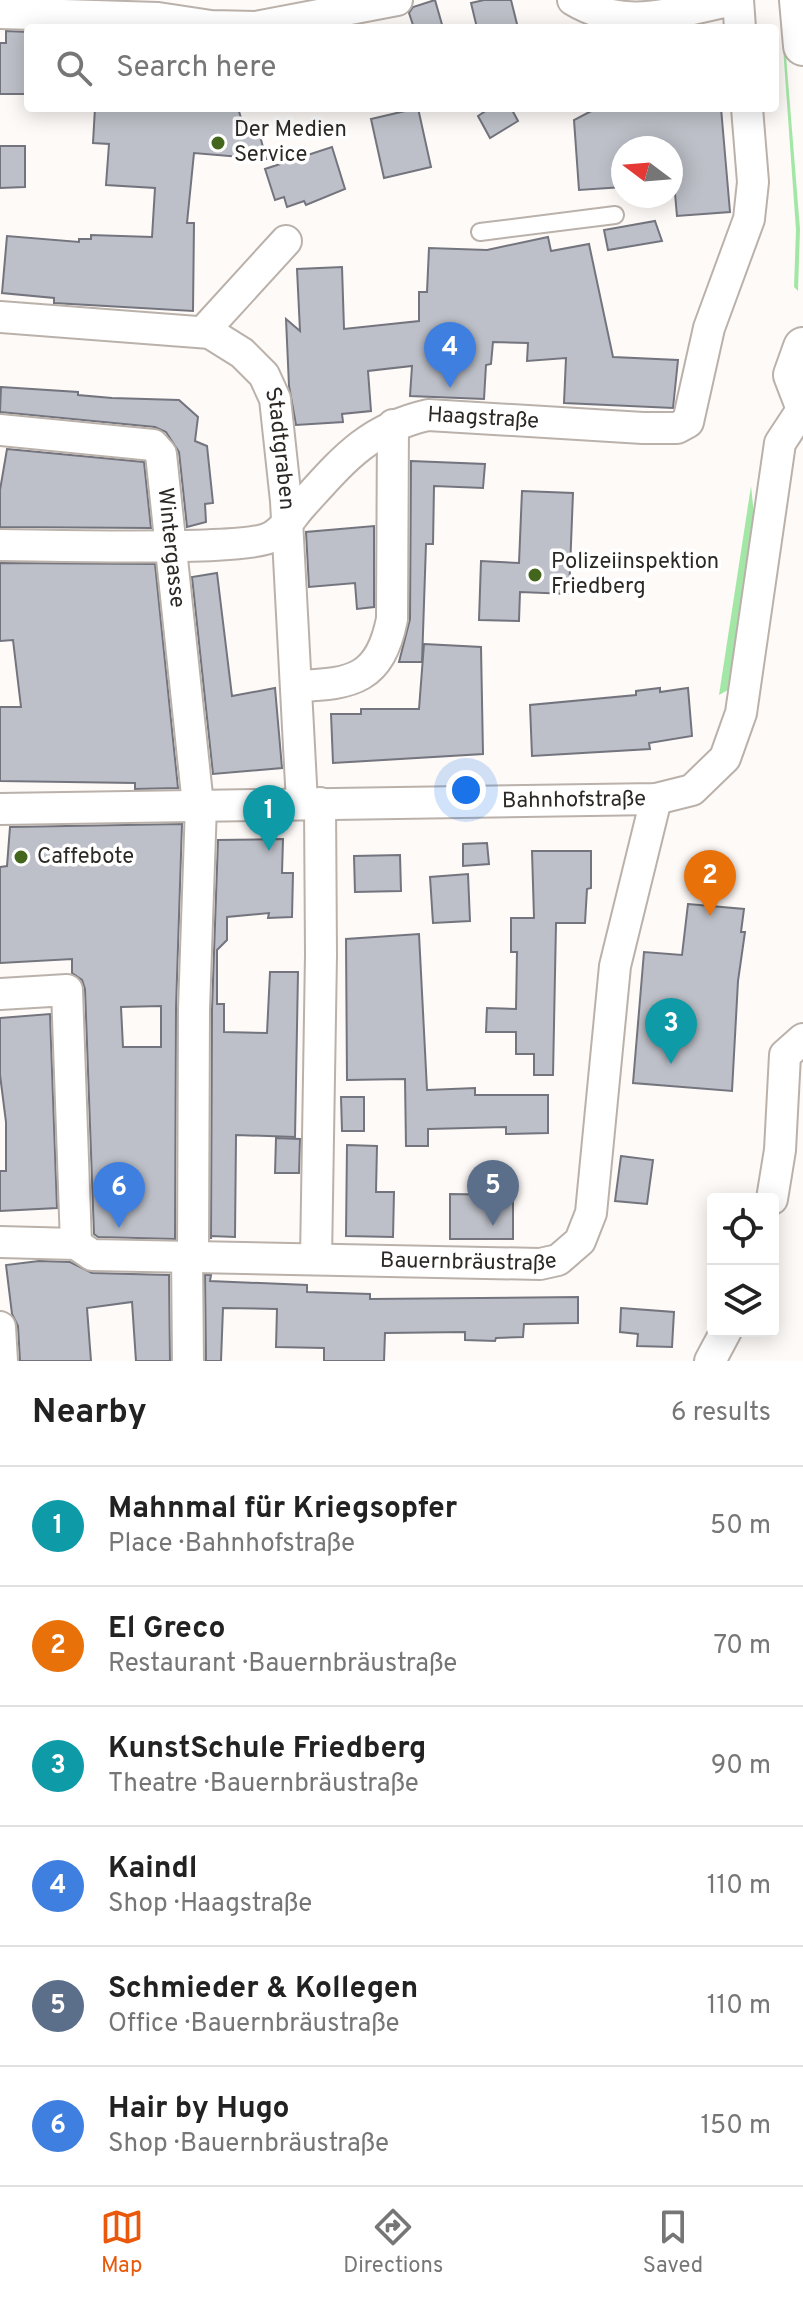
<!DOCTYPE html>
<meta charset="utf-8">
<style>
:root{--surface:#fff;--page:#f2f2f2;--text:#222;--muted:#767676;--line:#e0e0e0;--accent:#ea580c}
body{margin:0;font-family:Overpass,sans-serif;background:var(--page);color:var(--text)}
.controls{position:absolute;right:24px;bottom:24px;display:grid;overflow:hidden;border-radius:8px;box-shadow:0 4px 20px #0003}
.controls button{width:72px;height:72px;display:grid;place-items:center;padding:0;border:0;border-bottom:2px solid var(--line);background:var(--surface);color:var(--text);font:40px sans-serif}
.compass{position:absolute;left:611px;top:136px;width:72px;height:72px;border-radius:50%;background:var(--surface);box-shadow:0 4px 20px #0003;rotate:286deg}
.you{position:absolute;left:466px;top:790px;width:28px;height:28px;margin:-20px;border:6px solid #fff;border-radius:50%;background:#1a73e8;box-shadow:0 0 0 12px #1a73e833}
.badge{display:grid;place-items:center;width:52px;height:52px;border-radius:50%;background:var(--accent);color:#fff;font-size:26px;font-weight:700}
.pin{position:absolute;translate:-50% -66px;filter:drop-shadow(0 2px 4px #0008)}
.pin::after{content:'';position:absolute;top:42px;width:28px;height:24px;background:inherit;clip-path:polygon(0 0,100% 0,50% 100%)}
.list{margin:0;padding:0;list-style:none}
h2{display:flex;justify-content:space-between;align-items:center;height:104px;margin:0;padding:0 32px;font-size:34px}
h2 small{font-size:26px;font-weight:400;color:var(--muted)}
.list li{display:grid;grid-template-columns:52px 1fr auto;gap:24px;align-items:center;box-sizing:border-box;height:120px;padding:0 32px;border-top:2px solid var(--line)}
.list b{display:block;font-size:30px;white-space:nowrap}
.list p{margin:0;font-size:26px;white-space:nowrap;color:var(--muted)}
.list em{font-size:26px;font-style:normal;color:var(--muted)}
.icon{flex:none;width:44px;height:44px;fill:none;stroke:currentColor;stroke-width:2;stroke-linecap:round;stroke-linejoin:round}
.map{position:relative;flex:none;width:803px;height:1361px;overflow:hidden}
.search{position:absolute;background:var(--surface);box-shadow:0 4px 20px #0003;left:24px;right:24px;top:24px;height:88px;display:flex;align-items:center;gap:20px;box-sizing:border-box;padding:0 28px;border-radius:8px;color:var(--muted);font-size:30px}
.sheet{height:824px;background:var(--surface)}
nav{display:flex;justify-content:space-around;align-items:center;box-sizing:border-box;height:112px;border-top:2px solid var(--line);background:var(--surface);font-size:22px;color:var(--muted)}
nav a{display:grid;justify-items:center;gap:4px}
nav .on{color:var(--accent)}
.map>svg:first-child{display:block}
</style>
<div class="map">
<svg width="803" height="1361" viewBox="0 0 803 1361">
<rect width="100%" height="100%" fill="#fefaf8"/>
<g fill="#a3e7a7">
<path d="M784,31L800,229L798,291L794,287L796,230L782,33Z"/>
<path d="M751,486L755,523L731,682L728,690L719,695Z"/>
</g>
<g fill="#bec0c9" stroke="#73747d" stroke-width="2" fill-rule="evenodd">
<path d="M435,0L443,28H414L409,13L413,7Z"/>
<path d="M484,0H511L518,28H477L471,3Z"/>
<path d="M6,31L28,32L27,94H0V43H6Z"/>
<path d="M95,108H238L244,128L257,124L266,159L194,153L187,223H194L193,311L54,303V298L2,293L7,236L79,242V239H91V235L152,237L155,188L106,185L109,144L93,143Z"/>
<path d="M418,108L431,167L384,178L371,119Z"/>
<path d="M490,108H511L518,121L490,138L478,116Z"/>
<path d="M597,108H721L730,212L677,216L671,148H623V187L579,190L574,120Z"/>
<path d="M0,146H25V187L0,188Z"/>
<path d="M332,147L345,189L306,205L304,201L287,207L284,197L275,200L265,169Z"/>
<path d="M655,221L662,241L608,250L604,230Z"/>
<path d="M548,237L551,251L589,244L613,357L678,360L673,408L564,403L566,358L527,361L528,343L493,342L491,364L486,365L484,399L410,396L412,366L368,371L371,411L342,414L343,422L296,425L289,386L286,319L300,331L297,269L342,267L344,329L419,321V292H427L429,248L487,250Z"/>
<path d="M1,387L78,392V395L112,398L179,400L198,417L195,441L207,446L213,503L205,504L206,522L187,527L179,452L166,432L155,427L0,412Z"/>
<path d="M7,449L144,462L151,528L0,527V490Z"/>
<path d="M411,461L485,464L483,488L434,486L433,544H426L422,662H399L410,619Z"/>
<path d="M522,491L573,493L569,594L520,592L519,621L479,620L481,561L519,563Z"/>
<path d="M374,526V607L357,609L355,583L309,587L306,532Z"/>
<path d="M0,563L155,564L178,788L135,789V783L0,781V707H21L13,640L0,641Z"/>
<path d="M217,573L232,696L275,688L282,768L213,774L192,577Z"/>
<path d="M424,644L481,647L483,754L333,763L331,714H361V709H419Z"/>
<path d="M660,688V692L688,688L692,736L649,743L650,749L532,756L530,705L636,695V691Z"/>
<path d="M182,824L176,1008L175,1239L98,1237L94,1234L85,989L82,980L72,973V959L0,963V867L7,866L10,827ZM161,1006V1047H123L121,1007Z"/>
<path d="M283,839L282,873H293L292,917L268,918L269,913L227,917V940L217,950V1004H224V1032L267,1033L270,972H298L295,1137L236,1135L235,1237L211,1236V1239L212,1009L218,840Z"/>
<path d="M487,843L489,864L463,866V844Z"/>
<path d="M532,851H591V888L587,889L585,923H556L553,1075H534V1054H516V1032H486L487,1008L516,1009L517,952H511V918H534Z"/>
<path d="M400,855L401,891L355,892L354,856Z"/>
<path d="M468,874L470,921L433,923L430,877Z"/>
<path d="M688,904L744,909L741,932H745L738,981L732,1091L633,1083L644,952L682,955Z"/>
<path d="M419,934L427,1090L475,1088V1095H548V1133L506,1134V1127L428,1129V1146H406L405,1079L347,1080L346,939Z"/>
<path d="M50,1014L57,1208L0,1211V1171H6V1122L0,1075V1018Z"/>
<path d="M341,1097H364V1131H342Z"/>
<path d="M276,1138L300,1139L299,1173H275Z"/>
<path d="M347,1145L377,1146L376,1192H394L393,1237L346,1236Z"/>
<path d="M621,1156L653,1160L647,1204L615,1201Z"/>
<path d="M450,1194L513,1195V1239H450Z"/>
<path d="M39,1261L70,1262L92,1273L169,1275L170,1361H136L132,1302L87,1308L91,1361H20L18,1326L12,1314L6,1265Z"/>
<path d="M205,1275H211L210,1281L307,1285V1292L370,1294V1299L578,1297V1323L524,1324L523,1337L496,1338L495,1341L465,1340V1332L385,1333L384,1361H324V1348L276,1347L277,1309L223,1308L221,1361H206Z"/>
<path d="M621,1308L674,1312L672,1347L637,1346L638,1334L620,1332Z"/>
</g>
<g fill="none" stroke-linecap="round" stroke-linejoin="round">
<g stroke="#bab1aa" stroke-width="20">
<path id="service" d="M480,232L615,215"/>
</g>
<g stroke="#bab1aa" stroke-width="34">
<g id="minor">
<path d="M573,0C628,33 675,11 734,0"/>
<path d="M738,0L740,28"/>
<path d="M0,13L158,18L211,26L256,27L397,0"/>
<path id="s1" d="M0,317L210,333L242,353L264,375L275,399L286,501L302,803"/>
<path d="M203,332L286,241"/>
<path id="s2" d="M0,430L153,445L161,454L198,805"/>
<path id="s3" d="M0,545C42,545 249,552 273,536C286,528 292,516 302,505C342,461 367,429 428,415L643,428H677L688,422L709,328L749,219L753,182L747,108"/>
<path d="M298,686C353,684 380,679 392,619L393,425"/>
<path id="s4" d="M0,809L656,799L692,790L725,758L741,713L780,443L803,408"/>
<path d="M0,994L67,990L76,1244"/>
<path d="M772,1199L780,1150L785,1055L803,1039"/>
<path id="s5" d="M0,1242L76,1244L92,1255L540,1264L558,1260L580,1241L591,1213L615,966L656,799"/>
<path d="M187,1255L188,1361"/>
<path d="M193,1255L194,1009L201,805"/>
<path d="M316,1259L321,955L320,803"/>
<path d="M0,1327L2,1361"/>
<path d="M710,1361L726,1331"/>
</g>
</g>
<g stroke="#bab1aa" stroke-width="42">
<g id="tertiary">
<path d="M799,0L803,46"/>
<path d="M803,347L793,375L803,401"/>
</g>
</g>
<use href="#service" stroke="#fff" stroke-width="16"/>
<use href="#minor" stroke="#fff" stroke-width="30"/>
<use href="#tertiary" stroke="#fff" stroke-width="38"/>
</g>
<g fill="#44651c" stroke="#fff" stroke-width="3">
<circle cx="218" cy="143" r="8"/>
<circle cx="535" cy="575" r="8"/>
<circle cx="21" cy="857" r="8"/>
</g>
<g text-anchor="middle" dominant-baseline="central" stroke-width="7" stroke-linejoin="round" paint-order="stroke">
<g font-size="22" fill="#2c2826" stroke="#fff" text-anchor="start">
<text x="234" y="130">Der Medien<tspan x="234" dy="25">Service</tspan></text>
<text x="551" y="562">Polizeiinspektion<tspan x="551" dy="25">Friedberg</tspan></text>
<text x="37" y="857">Caffebote</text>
</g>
<g font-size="22" fill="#2c2826" stroke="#fff">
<text stroke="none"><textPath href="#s3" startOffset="530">Haagstraße</textPath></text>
<text stroke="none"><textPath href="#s1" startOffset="356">Stadtgraben</textPath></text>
<text stroke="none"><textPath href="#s2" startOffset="260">Wintergasse</textPath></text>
<text stroke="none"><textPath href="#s4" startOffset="574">Bahnhofstraße</textPath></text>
<text stroke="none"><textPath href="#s5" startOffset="472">Bauernbräustraße</textPath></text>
</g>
</g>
</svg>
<div class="controls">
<button><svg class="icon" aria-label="locate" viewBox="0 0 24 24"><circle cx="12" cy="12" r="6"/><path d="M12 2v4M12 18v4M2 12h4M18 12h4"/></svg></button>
<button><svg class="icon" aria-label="layers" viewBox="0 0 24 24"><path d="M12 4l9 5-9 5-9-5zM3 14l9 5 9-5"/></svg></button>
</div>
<svg class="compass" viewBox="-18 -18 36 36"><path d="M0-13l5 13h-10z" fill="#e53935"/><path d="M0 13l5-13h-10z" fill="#767676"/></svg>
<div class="you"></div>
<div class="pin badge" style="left:269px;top:851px;background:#0f9aa8">1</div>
<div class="pin badge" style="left:710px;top:916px;background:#e8710a">2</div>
<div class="pin badge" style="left:671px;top:1064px;background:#0f9aa8">3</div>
<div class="pin badge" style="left:450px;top:388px;background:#3f7fe0">4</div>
<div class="pin badge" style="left:493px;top:1226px;background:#5c6f8a">5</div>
<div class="pin badge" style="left:119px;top:1228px;background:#3f7fe0">6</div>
<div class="search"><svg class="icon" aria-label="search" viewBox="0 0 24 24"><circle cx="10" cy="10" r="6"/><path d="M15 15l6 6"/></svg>Search here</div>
</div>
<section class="sheet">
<h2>Nearby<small>6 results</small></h2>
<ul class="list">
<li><span class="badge" style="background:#0f9aa8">1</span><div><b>Mahnmal für Kriegsopfer</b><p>Place · Bahnhofstraße</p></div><em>50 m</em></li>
<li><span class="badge" style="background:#e8710a">2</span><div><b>El Greco</b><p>Restaurant · Bauernbräustraße</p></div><em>70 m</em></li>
<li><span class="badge" style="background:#0f9aa8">3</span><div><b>KunstSchule Friedberg</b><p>Theatre · Bauernbräustraße</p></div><em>90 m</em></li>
<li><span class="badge" style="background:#3f7fe0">4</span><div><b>Kaindl</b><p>Shop · Haagstraße</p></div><em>110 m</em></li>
<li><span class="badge" style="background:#5c6f8a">5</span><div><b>Schmieder &amp; Kollegen</b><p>Office · Bauernbräustraße</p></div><em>110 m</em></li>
<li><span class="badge" style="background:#3f7fe0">6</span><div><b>Hair by Hugo</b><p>Shop · Bauernbräustraße</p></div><em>150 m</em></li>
</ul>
</section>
<nav>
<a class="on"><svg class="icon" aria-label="map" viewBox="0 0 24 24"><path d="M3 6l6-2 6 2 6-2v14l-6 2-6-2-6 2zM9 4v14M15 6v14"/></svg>Map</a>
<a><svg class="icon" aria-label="directions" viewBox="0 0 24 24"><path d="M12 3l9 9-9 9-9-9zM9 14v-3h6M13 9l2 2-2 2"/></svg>Directions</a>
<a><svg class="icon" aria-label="saved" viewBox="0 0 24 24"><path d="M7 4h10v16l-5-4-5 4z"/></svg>Saved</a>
</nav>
